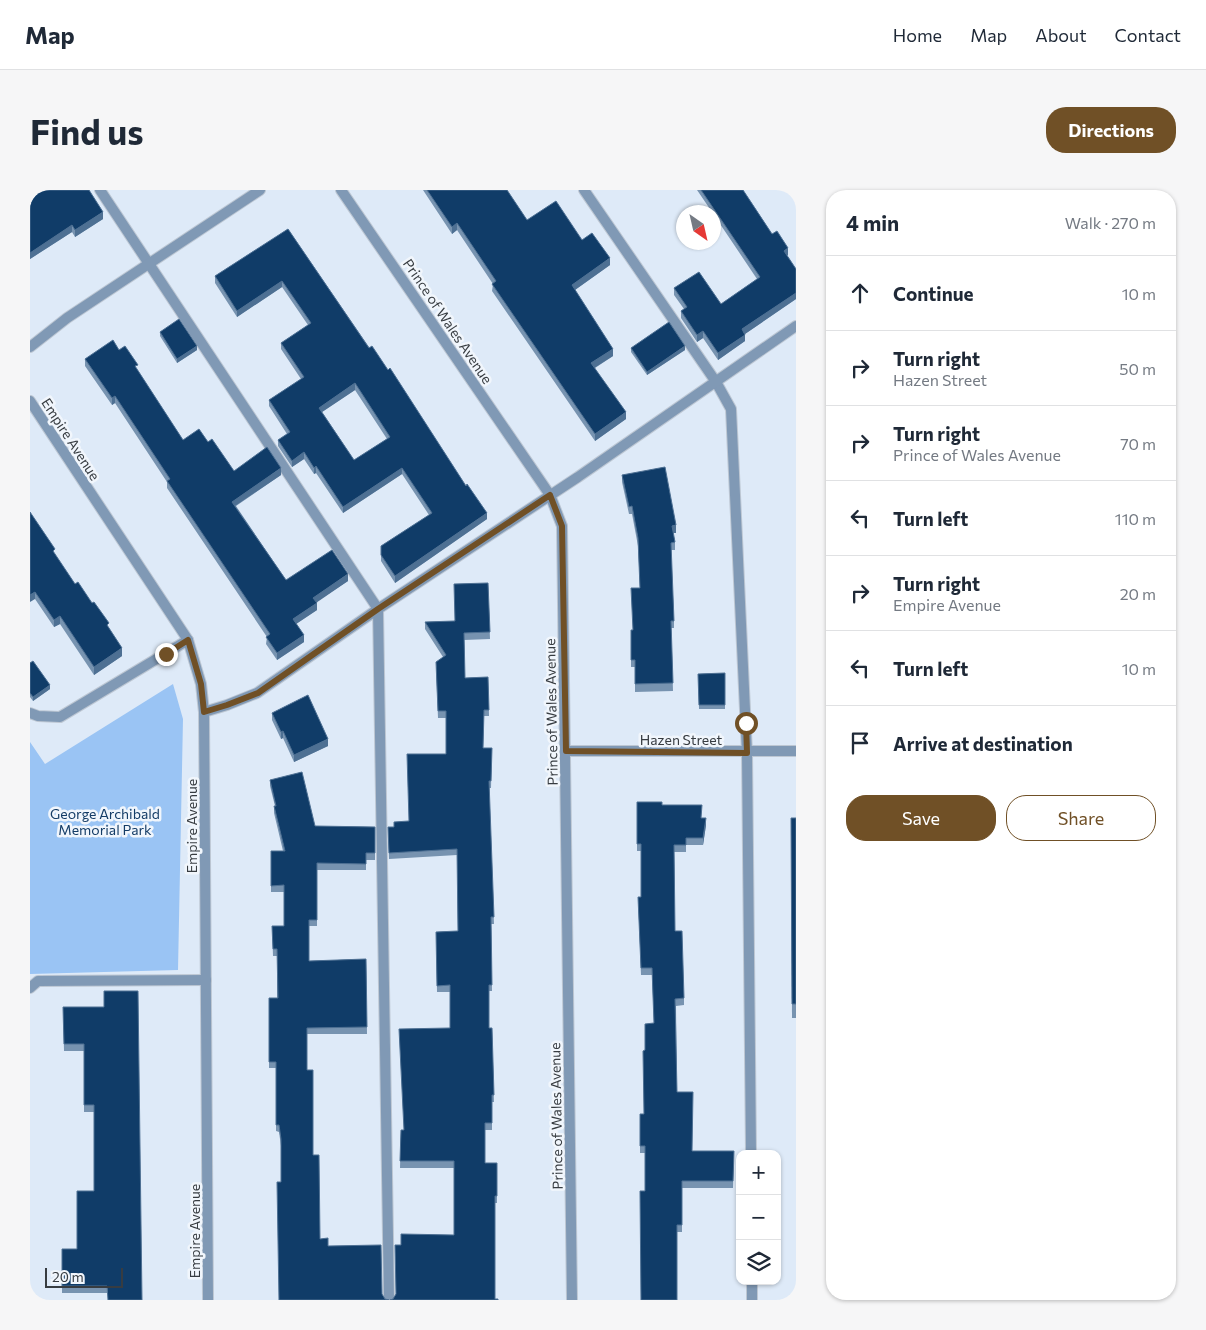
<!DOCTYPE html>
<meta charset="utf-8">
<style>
:root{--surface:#fff;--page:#f6f6f7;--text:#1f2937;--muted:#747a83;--line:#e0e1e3;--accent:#705026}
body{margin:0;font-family:Commissioner,sans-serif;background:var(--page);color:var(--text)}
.controls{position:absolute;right:15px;bottom:15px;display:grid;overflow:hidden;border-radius:10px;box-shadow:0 1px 4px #0004}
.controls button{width:45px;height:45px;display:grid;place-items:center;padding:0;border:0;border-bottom:1px solid var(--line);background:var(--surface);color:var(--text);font:25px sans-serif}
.compass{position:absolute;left:646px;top:15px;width:45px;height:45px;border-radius:50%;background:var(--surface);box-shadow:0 1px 4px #0004;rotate:146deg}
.scale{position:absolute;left:15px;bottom:12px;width:78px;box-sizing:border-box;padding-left:5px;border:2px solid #373c41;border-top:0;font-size:14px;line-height:18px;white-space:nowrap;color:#373c41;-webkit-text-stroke:4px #f1f6fc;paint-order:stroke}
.stop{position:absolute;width:15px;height:15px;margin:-11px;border:4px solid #705026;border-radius:50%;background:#fff}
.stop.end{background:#705026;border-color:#fff;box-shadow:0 1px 5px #0008}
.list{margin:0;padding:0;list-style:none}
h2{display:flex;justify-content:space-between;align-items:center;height:65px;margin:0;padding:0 20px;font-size:21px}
h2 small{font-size:16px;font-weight:400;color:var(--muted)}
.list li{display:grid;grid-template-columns:32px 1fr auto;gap:15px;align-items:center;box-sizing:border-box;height:75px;padding:0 20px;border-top:1px solid var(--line)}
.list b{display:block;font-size:19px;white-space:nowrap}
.list p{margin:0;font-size:16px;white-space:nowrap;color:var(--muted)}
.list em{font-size:16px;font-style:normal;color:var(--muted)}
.actions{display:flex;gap:10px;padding:15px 20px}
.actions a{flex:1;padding:11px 0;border:1px solid var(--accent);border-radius:20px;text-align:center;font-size:18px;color:var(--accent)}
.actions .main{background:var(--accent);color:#fff}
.icon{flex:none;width:28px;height:28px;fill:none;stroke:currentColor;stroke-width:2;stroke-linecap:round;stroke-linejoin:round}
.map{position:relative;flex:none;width:766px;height:1110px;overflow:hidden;border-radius:20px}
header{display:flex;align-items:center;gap:30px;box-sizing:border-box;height:70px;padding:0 25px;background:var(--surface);border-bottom:1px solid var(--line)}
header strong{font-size:24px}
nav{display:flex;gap:28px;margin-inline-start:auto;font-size:18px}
.intro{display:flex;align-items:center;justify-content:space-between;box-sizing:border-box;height:120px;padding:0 30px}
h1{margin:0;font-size:35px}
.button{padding:12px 22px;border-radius:20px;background:var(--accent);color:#fff;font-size:18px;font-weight:700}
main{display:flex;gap:30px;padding:0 30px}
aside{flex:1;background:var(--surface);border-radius:20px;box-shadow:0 1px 4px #0004}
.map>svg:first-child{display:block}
</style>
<header>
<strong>Map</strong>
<nav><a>Home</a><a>Map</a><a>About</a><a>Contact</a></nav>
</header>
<div class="intro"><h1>Find us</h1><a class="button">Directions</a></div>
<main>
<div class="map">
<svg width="766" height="1110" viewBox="0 0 766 1110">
<rect width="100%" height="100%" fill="#deeaf8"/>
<path fill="#9ac4f4" d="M143,494L153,529L148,780L0,784V552L15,574Z"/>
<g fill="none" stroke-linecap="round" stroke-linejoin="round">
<g stroke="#bdc7d3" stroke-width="12">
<g id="service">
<path d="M70,0L348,419L359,1110"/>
<path d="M554,0L686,192L701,219L717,563L721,964"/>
<path d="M174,522L197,515L227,503L348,419L548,287L766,136"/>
<path d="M0,523L8,526L30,527L158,450"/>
<path d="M0,798L8,791L176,790"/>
<path d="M722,1091V1110"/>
</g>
</g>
<g stroke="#bdc7d3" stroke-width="12">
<g id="minor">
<path d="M311,0L520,305L532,336L542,1110"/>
<path d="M0,157L37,128L230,0"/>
<path d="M0,211L158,450L171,494L174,522L178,1110"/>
<path d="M536,561H766"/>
</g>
</g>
<use href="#service" stroke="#8099b5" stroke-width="10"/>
<use href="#minor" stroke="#8099b5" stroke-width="10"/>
</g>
<g fill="#7793b0" fill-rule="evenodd">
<path d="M0,0L73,29L45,47L42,42L0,69Z"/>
<path d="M393,0H477L497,30L552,50L580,75L545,100L583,166L565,178L596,229L565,251L462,101L463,94L427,40L422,44Z"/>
<path d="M667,0H713L742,44L758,65H757L766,79V109L715,144V151L688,170L673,148L667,152L651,128V121L654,119L644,105V98L691,114L727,89L684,25V22H682Z"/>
<path d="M258,39L457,329L365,393L351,371V356L399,325L372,284L313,323L286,283L284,284L274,269L262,277L248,256V250L257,244L239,216V210L271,189L251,159V153L278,135L252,97L207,127L185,93V86ZM325,200L357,249L324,270L292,222Z"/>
<path d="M130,142L167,160L147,173L130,146Z"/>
<path d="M601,158L655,160L617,185L601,162Z"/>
<path d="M89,160L108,181L153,250L178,252L204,281L251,285L206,316L256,390L318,391L286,412L287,420L266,434L274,452L247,470L236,454L237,447L137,298V292L85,213L82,215L55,176V169Z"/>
<path d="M592,285L646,343H643L645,352V360H641L644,431V438H641L643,501L605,502V477H601V440H603L610,398L608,356L602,324H599L592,292Z"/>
<path d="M0,322L25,365L45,394L79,438L92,466L64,485L30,434L24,437L5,409Z"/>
<path d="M458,393L460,449L434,450L435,488L458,487L459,526H454L453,558H462L461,598H459L464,734H461L462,801H459V838H462L464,912H462V940H455V973H467V1013H465V1109H363L366,1104L371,1055L424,1045V978H370L371,940H374L420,838V802H407L406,742L428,741L427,665L359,669L358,637H364L379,631L416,564V528H408L406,478L413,467L395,439V432L424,431Z"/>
<path d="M0,473L20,499L3,511L0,507Z"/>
<path d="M695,483V519H669L668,484Z"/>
<path d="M242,523L298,556L264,572L253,548L251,549L242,530Z"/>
<path d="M240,590L285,636L345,637V670H336V680H287V736H279V771L336,769L337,844H277L249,1110L251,992V956L249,942L246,941V878H239V808H247V766H243L242,736H254V702H241V661H253L244,623V616H245L240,596Z"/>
<path d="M607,612L632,615L672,628L676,635L673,655H656V662H644L645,741L654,808V815L646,816L647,902L662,961H704L703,998H652V1042H647L615,1001V963H610V924H614L615,860L624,833L622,785H611L608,707H611V661H607Z"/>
<path d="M761,628H766V828H762Z"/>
<path d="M33,817H74L77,1103H32V1059H47L64,1001V922H54V861H34Z"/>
</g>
<g fill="#4e7093">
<path d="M73,22V29L45,47V40Z"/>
<path d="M427,33V40L422,44V37Z"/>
<path d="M42,35V42L0,69V63Z"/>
<path d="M758,58V65L754,67V61Z"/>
<path d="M580,68V75L542,102V95Z"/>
<path d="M252,91V97L207,127V121Z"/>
<path d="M766,103V109L712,146V139Z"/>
<path d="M673,141V148L667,152V145Z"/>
<path d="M715,145V151L688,170V163Z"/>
<path d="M167,156V160L147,173V169Z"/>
<path d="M655,156V160L617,185V182Z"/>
<path d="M583,159V166L561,180V173Z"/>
<path d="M325,193V200L289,224V218Z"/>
<path d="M85,206V213L82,215V208Z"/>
<path d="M596,222V229L565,251V244Z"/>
<path d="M274,262V269L262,277V271Z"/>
<path d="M286,276V283L284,284V278Z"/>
<path d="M251,278V285L202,318V312Z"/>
<path d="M372,278V284L313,323V317Z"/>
<path d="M457,323V329L365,393V386Z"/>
<path d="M646,335V343H642V336Z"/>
<path d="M318,384V391L283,415V408Z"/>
<path d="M5,402V409L0,412V405Z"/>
<path d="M287,413V420L263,436V429Z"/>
<path d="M30,426V434L24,437V430Z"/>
<path d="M274,445V452L247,470V463Z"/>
<path d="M92,458V466L64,485V477Z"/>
<path d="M20,495V499L3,511V507Z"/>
<path d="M253,541V548L251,549V542Z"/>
<path d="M298,549V556L264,572V565Z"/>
<path d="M676,628V635L673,655V648Z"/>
</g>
<g fill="#103c68" stroke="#4e7093" fill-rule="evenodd">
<path d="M0,0H59L73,22L45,40L42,35L0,63Z"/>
<path d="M397,0H477L497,30L526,11L552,50L562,43L580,68L542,95L583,159L561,173L596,222L565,244L462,94L466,91L427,33L422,37Z"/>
<path d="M671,0H713L742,44L747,41L758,58L754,61L766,79V103L712,139L715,145L688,163L673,141L667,145L651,121L657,117L644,98L669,82L691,114L730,87Z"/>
<path d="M258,39L339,158L342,156L358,180L360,178L436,296L437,294L457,323L365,386L351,365V356L402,323L372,278L313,317L286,276L284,278L274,262L262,271L248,250L260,242L239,210L274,187L251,153L281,133L252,91L207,121L185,86ZM325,193L360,247L324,270L289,218Z"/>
<path d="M149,129L167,156L147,169L130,142Z"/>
<path d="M639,132L655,156L617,182L601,158Z"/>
<path d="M83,150L89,160L95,156L108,175L105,176L153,250L169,239L178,252L182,249L204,281L237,257L251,278L202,312L256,390L302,360L318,384L283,408L287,413L263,429L274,445L247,463L236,447L240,444L137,291L140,289L85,206L82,208L55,169Z"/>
<path d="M635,277L646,335L642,336L645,352L641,353L644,431H641L643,493L605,494V470H601V440H603L601,398H610L608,348L602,316L599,317L592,285Z"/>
<path d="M0,322L25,359L23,361L45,394L48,392L62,413L64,412L79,433L77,435L92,458L64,477L30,426L24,430L5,402L0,405Z"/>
<path d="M458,393L460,442L434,443L435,488L458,487L459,520H454L453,558H462L461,591H459L464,727H461L462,795H459V838H462L464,905H462V933H455V973H467V1006H465V1109H468V1110H360L363,1109L366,1104L365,1055H371V1044L424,1045V971H370L371,940H374L369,839L420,838V795L407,796L406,742L428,741L427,659L359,663L358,637H364V632L379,631L377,564H416V521H408L406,472L416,465L395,432L425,431L424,394Z"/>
<path d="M3,471L20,495L3,507L0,503V473Z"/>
<path d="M695,483V515H669L668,484Z"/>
<path d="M278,505L298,549L264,565L253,541L251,542L242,523Z"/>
<path d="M272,582L285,636L345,637V663H336V674L287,673V730H279V771L336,769L337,837L277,838V880H283V965H289L290,1049L298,1048V1056L351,1055L352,1104L355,1109L359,1110H249L247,992H251V949L249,935H246V872H239V808H248L247,759H243L242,736H254V695L241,696V661H255L244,616H246L240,590Z"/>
<path d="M607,612H632V615H672L671,628H676L673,648H656V655H644L645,741H652L654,808L645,809L647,902H663L662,961H704L703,991H652V1035H647V1110H611L610,1001H615V956H610V924H614L613,861L615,860V834L624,833L622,778H611L608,707H611V654H607Z"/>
<path d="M761,628H766V814H762Z"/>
<path d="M74,801H108L112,1110H78L77,1096H32V1059H47V1001H64V915H54V854H34L33,817H74Z"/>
</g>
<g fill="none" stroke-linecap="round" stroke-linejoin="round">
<path stroke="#705026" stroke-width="6" d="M136,464L158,450L171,494L174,522L197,515L228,503L348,419L520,305L532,336L536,561L717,563L716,533"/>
</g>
<g text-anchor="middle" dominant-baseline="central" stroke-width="5" stroke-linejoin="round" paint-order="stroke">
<g font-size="14" fill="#373c41" stroke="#f1f6fc">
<text transform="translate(418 131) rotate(56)">Prince of Wales Avenue</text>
<text transform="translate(41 249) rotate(57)">Empire Avenue</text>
<text transform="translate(521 522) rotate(-91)">Prince of Wales Avenue</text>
<text x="651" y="549">Hazen Street</text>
<text transform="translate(161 636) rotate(-90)">Empire Avenue</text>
<text transform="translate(526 926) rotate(-91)">Prince of Wales Avenue</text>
<text transform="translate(164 1041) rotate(-90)">Empire Avenue</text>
</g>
<g font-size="14" fill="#143c66" stroke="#f1f6fc">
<text x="75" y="623">George Archibald<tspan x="75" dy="16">Memorial Park</tspan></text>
</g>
</g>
</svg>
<div class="controls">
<button>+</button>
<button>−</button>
<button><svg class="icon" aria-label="layers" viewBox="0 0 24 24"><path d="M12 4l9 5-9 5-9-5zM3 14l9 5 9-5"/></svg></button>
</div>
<svg class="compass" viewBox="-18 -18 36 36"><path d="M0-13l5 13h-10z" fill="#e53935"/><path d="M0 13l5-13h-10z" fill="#747a83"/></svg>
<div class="scale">20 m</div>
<div class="stop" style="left:716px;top:533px"></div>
<div class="stop end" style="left:136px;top:464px"></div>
</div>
<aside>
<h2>4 min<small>Walk · 270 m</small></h2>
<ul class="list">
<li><svg class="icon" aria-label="ahead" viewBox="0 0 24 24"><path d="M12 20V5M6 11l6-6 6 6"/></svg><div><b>Continue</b></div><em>10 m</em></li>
<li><svg class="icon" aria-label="right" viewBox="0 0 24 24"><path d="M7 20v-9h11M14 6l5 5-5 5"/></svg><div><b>Turn right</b><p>Hazen Street</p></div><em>50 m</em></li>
<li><svg class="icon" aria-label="right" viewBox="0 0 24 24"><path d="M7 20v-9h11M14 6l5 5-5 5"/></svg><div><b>Turn right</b><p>Prince of Wales Avenue</p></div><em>70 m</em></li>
<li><svg class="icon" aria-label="left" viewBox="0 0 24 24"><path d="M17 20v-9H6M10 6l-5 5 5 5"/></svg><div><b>Turn left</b></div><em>110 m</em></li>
<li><svg class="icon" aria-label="right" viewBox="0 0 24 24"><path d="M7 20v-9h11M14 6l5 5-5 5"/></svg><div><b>Turn right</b><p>Empire Avenue</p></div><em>20 m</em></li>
<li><svg class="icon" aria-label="left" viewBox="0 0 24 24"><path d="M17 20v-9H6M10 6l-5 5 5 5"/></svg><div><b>Turn left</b></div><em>10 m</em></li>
<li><svg class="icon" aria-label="arrive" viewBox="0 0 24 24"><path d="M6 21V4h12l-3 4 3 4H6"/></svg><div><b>Arrive at destination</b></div></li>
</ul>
<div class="actions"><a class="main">Save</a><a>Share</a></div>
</aside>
</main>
